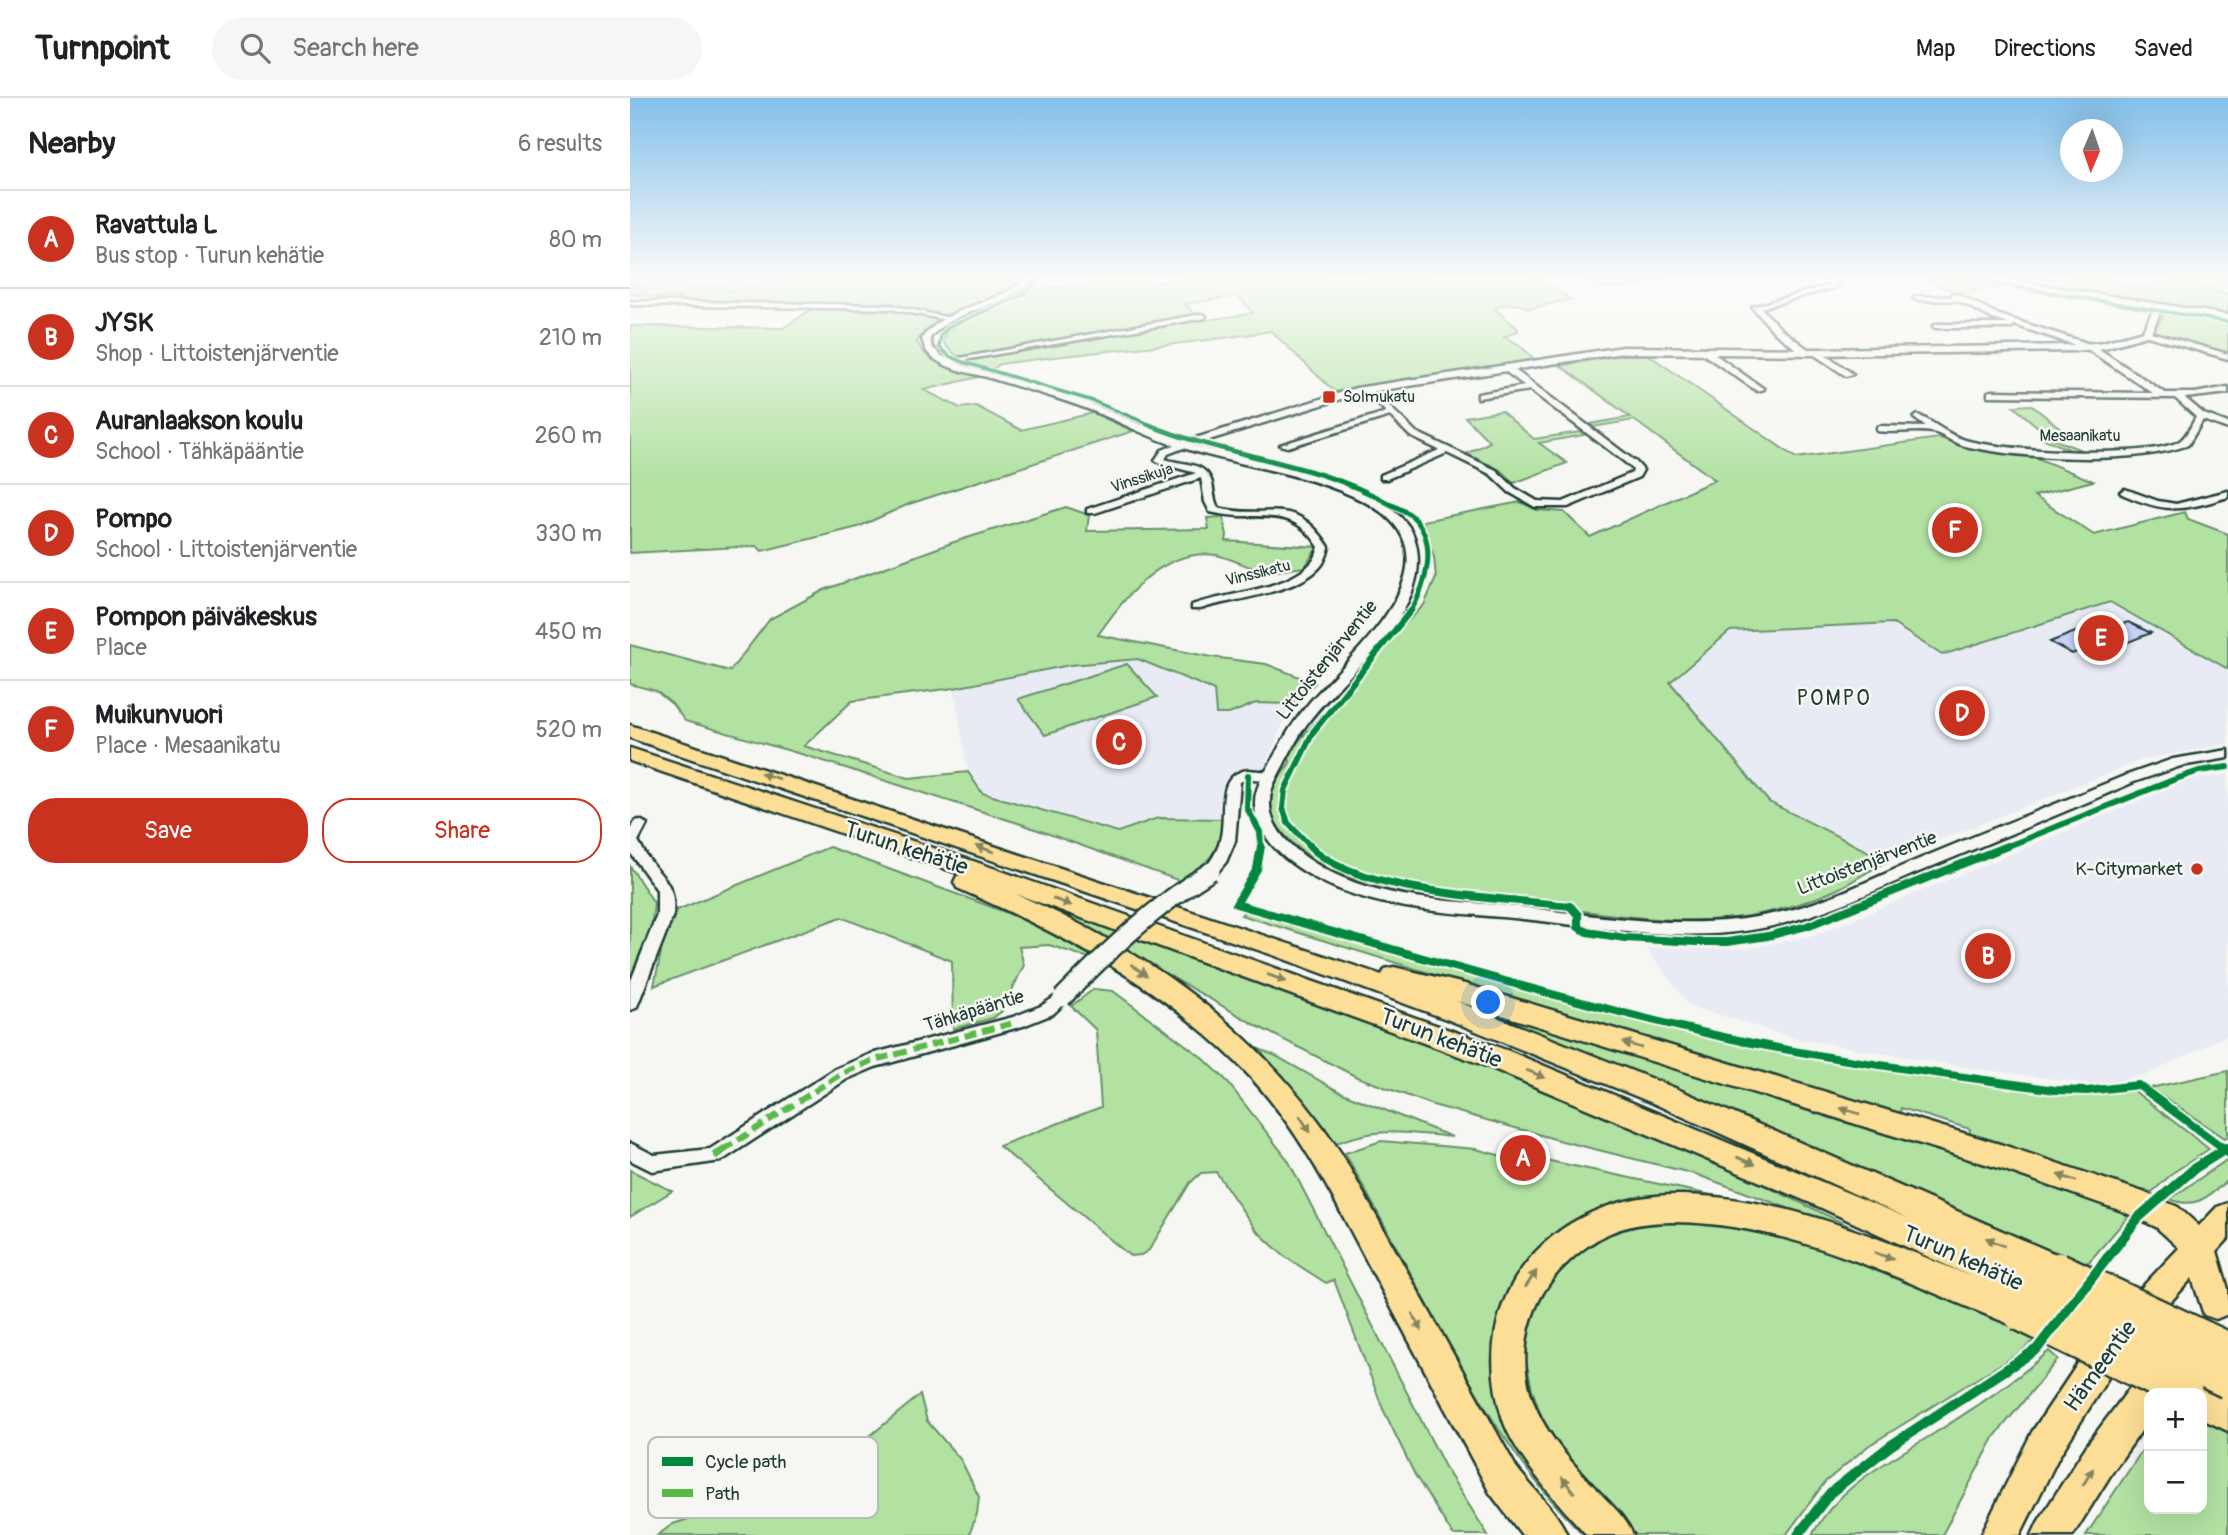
<!DOCTYPE html>
<meta charset="utf-8">
<style>
:root{--surface:#fff;--page:#f6f6f6;--text:#202124;--muted:#757577;--line:#e0e0e0;--accent:#c8321e}
body{margin:0;font-family:Pangolin,sans-serif;background:var(--page);color:var(--text)}
.controls{position:absolute;right:21px;bottom:21px;display:grid;overflow:hidden;border-radius:14px;box-shadow:0 7px 28px #0002}
.controls button{width:63px;height:63px;display:grid;place-items:center;padding:0;border:0;border-bottom:2px solid var(--line);background:var(--surface);color:var(--text);font:35px sans-serif}
.compass{position:absolute;left:1430px;top:21px;width:63px;height:63px;border-radius:50%;background:var(--surface);box-shadow:0 7px 28px #0002;rotate:182deg}
.you{position:absolute;left:859px;top:905px;width:24px;height:24px;margin:-18px;border:5px solid #fff;border-radius:50%;background:#1a73e8;box-shadow:0 0 0 10px #1a73e833}
.badge{display:grid;place-items:center;width:46px;height:46px;border-radius:50%;background:var(--accent);color:#fff;font-size:23px;font-weight:700}
.pin{position:absolute;translate:-50% -50%;border:4px solid #fff;box-shadow:0 2px 7px #0006}
.list{margin:0;padding:0;list-style:none}
h2{display:flex;justify-content:space-between;align-items:center;height:91px;margin:0;padding:0 28px;font-size:30px}
h2 small{font-size:23px;font-weight:400;color:var(--muted)}
.list li{display:grid;grid-template-columns:46px 1fr auto;gap:21px;align-items:center;box-sizing:border-box;height:98px;padding:0 28px;border-top:2px solid var(--line)}
.list b{display:block;font-size:26px;white-space:nowrap}
.list p{margin:0;font-size:23px;white-space:nowrap;color:var(--muted)}
.list em{font-size:23px;font-style:normal;color:var(--muted)}
.actions{display:flex;gap:14px;padding:21px 28px}
.actions a{flex:1;padding:16px 0;border:2px solid var(--accent);border-radius:28px;text-align:center;font-size:24px;color:var(--accent)}
.actions .main{background:var(--accent);color:#fff}
.icon{flex:none;width:38px;height:38px;fill:none;stroke:currentColor;stroke-width:2;stroke-linecap:round;stroke-linejoin:round}
.map{position:relative;flex:none;width:1598px;height:1437px;overflow:hidden}
header{display:flex;align-items:center;gap:42px;box-sizing:border-box;height:98px;padding:0 35px;background:var(--surface);border-bottom:2px solid var(--line)}
header strong{font-size:33px}
nav{display:flex;gap:38px;margin-inline-start:auto;font-size:24px}
.search{width:490px;height:63px;background:var(--page);display:flex;align-items:center;gap:18px;box-sizing:border-box;padding:0 24px;border-radius:38px;color:var(--muted);font-size:26px}
main{display:flex}
aside{flex:1;background:var(--surface)}
.map>svg:first-child{display:block}
</style>
<header>
<strong>Turnpoint</strong>
<div class="search"><svg class="icon" aria-label="search" viewBox="0 0 24 24"><circle cx="10" cy="10" r="6"/><path d="M15 15l6 6"/></svg>Search here</div>
<nav><a>Map</a><a>Directions</a><a>Saved</a></nav>
</header>
<main>
<aside>
<h2>Nearby<small>6 results</small></h2>
<ul class="list">
<li><span class="badge">A</span><div><b>Ravattula L</b><p>Bus stop · Turun kehätie</p></div><em>80 m</em></li>
<li><span class="badge">B</span><div><b>JYSK</b><p>Shop · Littoistenjärventie</p></div><em>210 m</em></li>
<li><span class="badge">C</span><div><b>Auranlaakson koulu</b><p>School · Tähkäpääntie</p></div><em>260 m</em></li>
<li><span class="badge">D</span><div><b>Pompo</b><p>School · Littoistenjärventie</p></div><em>330 m</em></li>
<li><span class="badge">E</span><div><b>Pompon päiväkeskus</b><p>Place</p></div><em>450 m</em></li>
<li><span class="badge">F</span><div><b>Muikunvuori</b><p>Place · Mesaanikatu</p></div><em>520 m</em></li>
</ul>
<div class="actions"><a class="main">Save</a><a>Share</a></div>
</aside>
<div class="map">
<svg width="1598" height="1437" viewBox="0 0 1598 1437">
<rect width="100%" height="100%" fill="#f6f6f2"/>
<filter id="ink" filterUnits="userSpaceOnUse"><feTurbulence type="fractalNoise" baseFrequency=".0143" numOctaves="2"/><feDisplacementMap in="SourceGraphic" scale="14" xChannelSelector="R" yChannelSelector="G"/><feConvolveMatrix kernelMatrix="1 2 1 2 8 2 1 2 1" color-interpolation-filters="sRGB"/></filter>
<g filter="url(#ink)">
<g fill="#e8ebf4">
<path d="M1480,504L1598,571V646L1512,662L1257,763L1139,704L1040,584L1100,533L1262,525L1312,557Z"/>
<path d="M508,561L584,592L599,616L626,605L661,606L633,673H607L597,678L594,721L528,720L488,735L352,695L338,674L324,590L440,567Z"/>
<path d="M1598,676V937L1518,976L1467,987L1334,969L1163,940L1058,907L1016,850L1117,851L1185,837L1559,682Z"/>
</g>
<g fill="#b2e2a2" stroke="#68906b" stroke-width="2" fill-rule="evenodd">
<path d="M0,181H393C383,196 358,205 340,207L344,208C323,217 299,222 287,244C297,267 326,271 348,279L294,292L330,310L346,308L391,332L463,315L503,333L279,406L228,429L132,453L127,448L0,455V228L153,230L191,205L48,202L52,198L31,200L0,196Z"/>
<path d="M589,181H910L940,201L899,211C888,205 874,204 865,211L888,231V233L874,239L888,246L908,264L705,294L641,233C551,248 460,253 370,266L363,271C344,265 323,261 313,243L317,234L333,224L408,190ZM608,198L623,215L571,223L555,206Z"/>
<path d="M948,181H1035C1010,189 970,196 948,181Z"/>
<path d="M1296,181H1332L1379,188L1328,196Z"/>
<path d="M1367,181H1475L1505,191L1557,181H1598V186L1573,190L1598,196V217Z"/>
<path d="M1545,213L1598,222V257L1523,233L1536,215Z"/>
<path d="M1016,255L1166,360L1309,340L1332,347L1397,356L1463,383L1404,398L1464,437L1555,414L1558,421L1598,436V571L1480,504L1312,557L1262,525L1100,533L1040,584L1139,704L1257,763C1238,773 1220,786 1201,794C1169,808 1128,818 1093,821C1038,826 982,816 928,810C857,803 781,801 713,777C687,767 636,733 639,700C641,687 654,675 660,664L658,655L734,568L794,507L806,480L804,459L793,423L890,404L907,412L934,414L960,439L1085,382L1004,322L963,329L960,326L1000,319L931,268L996,256Z"/>
<path d="M1401,307L1438,336L1423,341L1454,353L1445,354L1412,340L1414,334L1383,308Z"/>
<path d="M871,313L904,341L950,334L954,337L909,345L937,365L884,385L869,371L836,356L860,344L835,319Z"/>
<path d="M436,409L459,417L457,433L579,431L577,420L593,419L597,437L596,443L687,449L675,469C663,470 649,474 637,473C620,472 603,460 586,457C532,450 495,498 468,537L582,559L636,566L685,585L661,606L626,605L599,616H586L584,592L508,561L440,567L324,590L222,603L174,648L279,680L338,674L352,695L488,734L528,720L594,721C589,757 579,764 550,783L394,727L178,658L55,623L42,606L26,593L0,586V547L100,573L140,521L194,492L324,444Z"/>
<path d="M497,566L527,599L415,637L388,601Z"/>
<path d="M199,749L375,814L469,854L459,860L419,847L389,849L394,867L372,913L363,920L323,931L322,863L211,819L24,888L33,845L47,812Z"/>
<path d="M0,768L24,805L21,832L0,887Z"/>
<path d="M389,797C671,899 956,997 1225,1131L1226,1135L1065,1076L932,1043L803,1007L727,979L629,929L456,830L385,799Z"/>
<path d="M615,813L820,872L1127,950L1426,995L1459,997L1503,992L1579,1051L1544,1074L1522,1094C1459,1084 1400,1055 1339,1038L1340,1031L1271,1010L1270,1016L1136,979L611,817Z"/>
<path d="M464,891L483,893L573,960L595,981L658,1062L816,1371L858,1437H823L785,1377L753,1311L704,1182L696,1185L654,1158L626,1132L586,1074L571,1075L560,1085L519,1152L511,1157L500,1158L369,1048L471,1009L466,932L441,908Z"/>
<path d="M829,900L1504,1112L1458,1165L1415,1150L1005,974L827,903Z"/>
<path d="M616,946L644,957L710,994L822,1039C778,1035 748,1028 707,1045Z"/>
<path d="M1598,973V1038L1595,1040L1520,990Z"/>
<path d="M751,1043L846,1051L912,1069L915,1062L1086,1098L1085,1107L969,1115L869,1256L965,1437H954C889,1374 847,1298 804,1219C775,1164 745,1110 715,1055Z"/>
<path d="M1598,1061V1082C1579,1098 1566,1112 1540,1101Z"/>
<path d="M0,1072L42,1093L0,1119Z"/>
<path d="M1044,1122C1172,1128 1293,1191 1410,1238L1390,1254L1238,1348L1195,1384L1156,1437H1007L980,1417L919,1340L902,1291L894,1254L900,1214L921,1180L946,1153L976,1135L1008,1124Z"/>
<path d="M1419,1253L1428,1261L1365,1338L1312,1437H1182C1210,1387 1254,1366 1300,1338C1342,1312 1383,1285 1419,1253Z"/>
<path d="M290,1297L297,1323L331,1362L349,1399L347,1416L339,1437H28L43,1426L191,1378Z"/>
<path d="M1572,1318L1598,1331V1437H1456L1519,1342V1411H1572Z"/>
</g>
<path fill="#8bd2ed" stroke="#6096a3" stroke-width="2" d="M0,181H173L101,193L93,192L92,188C76,188 57,191 41,190C27,188 15,182 3,191H19L13,195H0V190L6,186L0,185Z"/>
<path fill="#c9d0f8" stroke="#1f3d34" stroke-width="2" d="M1473,523L1484,529L1498,524L1521,535L1471,555L1460,549L1442,556L1420,544Z"/>
<g fill="none" stroke-linecap="round" stroke-linejoin="round">
<g stroke="#1f3d34" stroke-width="5">
<g id="minor">
<path d="M1197,181H1204L1208,185L1205,189L1131,210L1151,231L1179,252V256H1173L1145,235L1122,209L1200,187Z"/>
<path d="M1322,196H1328L1369,217L1463,247L1535,295H1565L1598,289V295L1555,300L1574,316L1598,325V331L1573,322L1558,347C1504,367 1392,361 1335,348C1324,345 1316,339 1306,335C1290,330 1264,336 1247,333V329L1250,328L1296,329L1284,320L1288,317C1304,324 1318,337 1335,342C1373,353 1514,361 1548,344C1556,340 1562,326 1566,319L1545,300L1358,298V294L1361,293L1523,295L1457,251L1384,227L1381,230H1304L1303,228L1307,226H1379L1363,221L1329,203L1287,202L1283,200L1287,198L1322,199Z"/>
<path d="M0,203L260,207L325,221L321,223L260,211L0,207Z"/>
<path d="M572,216L576,218L575,220L317,265L313,263Z"/>
<path d="M1517,233L1598,256V261L1514,237L1513,235Z"/>
<path d="M1070,250H1076L1134,291L1127,293L1070,254Z"/>
<path d="M1183,252H1189L1223,276L1216,278L1183,256Z"/>
<path d="M875,269H881L1006,364L1013,372L1009,379L938,409H905L879,394L860,376L817,355L757,381H751V377L809,352L780,338L760,318L658,349L650,347L756,314L735,293L734,291L738,288L786,334L866,372L885,390L907,403L933,404L1002,375L1003,372L1000,368L900,292L848,300V296L895,288L875,273Z"/>
<path d="M553,344L558,347L556,349L538,356L535,361C551,367 573,363 581,382C584,391 583,401 588,410C638,423 664,394 699,449C698,454 696,460 693,465C673,495 603,500 570,511H562V507C596,495 659,492 682,464C686,460 687,454 689,449C660,403 626,426 580,414L575,404L571,380L465,415H457V411L566,375L532,366L525,362L532,352Z"/>
<path d="M1495,391L1528,403L1546,406L1598,393V399C1551,413 1538,416 1492,396L1490,394Z"/>
<path d="M618,672L641,674L648,678C637,687 622,676 610,684L605,743L596,764L586,776H576L574,773C580,763 587,755 590,743C598,716 583,677 618,672Z"/>
<path d="M10,722L17,726L8,743C12,749 15,757 20,763C35,783 46,788 43,817L8,906L6,910L0,912V885L27,817V792L0,754V732L5,723Z"/>
<path d="M432,894L438,896L440,900L423,916L393,928L245,969L217,981L91,1063L22,1073L0,1062V1045L24,1057L80,1051L205,971L241,956L383,919L411,908Z"/>
</g>
</g>
<g stroke="#1f3d34" stroke-width="5">
<path id="tertiary" d="M395,181H404C375,212 327,208 300,240L302,249L312,258L332,267L450,301L553,344L726,290L993,249L1186,251L1444,247L1473,244L1513,233L1526,206L1533,208L1520,237L1474,250L1444,253L1186,257L993,255L727,296L563,347C614,362 766,384 784,439C808,510 717,573 679,623C670,635 663,649 656,662C650,675 640,688 640,703C639,721 649,736 662,748C723,803 811,801 888,809C974,818 1061,835 1147,815C1196,805 1241,781 1287,762C1355,733 1425,707 1494,678L1543,661L1598,652V660L1551,668L1504,684C1438,713 1370,740 1303,768C1242,793 1182,824 1115,833C1034,844 953,826 872,819C801,813 723,810 663,766C645,753 626,732 625,708C624,692 632,679 640,666C651,644 663,624 679,605C723,554 840,460 735,404C679,375 613,369 553,350C515,339 481,318 444,306C415,296 386,288 357,279C340,275 321,272 306,262C297,256 294,250 292,240C318,206 364,209 395,181Z"/>
</g>
<g stroke="#1f3d34" stroke-width="5">
<path id="secondary" d="M1353,181H1376L1598,217V223Z"/>
</g>
<g stroke="#1f3d34" stroke-width="5">
<g id="trunk">
<path d="M0,627L752,877L755,871L764,869L835,886L1373,1047L1513,1094L1548,1109L1569,1128L1587,1109L1598,1105V1141L1587,1153L1598,1191V1216L1586,1221L1574,1217L1562,1180L1491,1259L1428,1360L1390,1437H1351L1402,1334L1467,1237L1549,1150L1526,1129L1492,1113L1372,1071L826,903L1045,990L1439,1162L1444,1172L1439,1182L1428,1187L1422,1184L1426,1194L1422,1205L1410,1209L1403,1206L1407,1215L1402,1226L1390,1230C1287,1191 1191,1137 1079,1126C1046,1123 1010,1122 980,1135C962,1143 946,1156 933,1169C904,1198 890,1241 897,1281C905,1327 940,1363 971,1396C983,1409 996,1420 1003,1437H957C931,1409 885,1358 873,1322C832,1195 925,1094 1053,1097C1153,1099 1252,1141 1342,1179L1183,1106L859,969L386,796C520,854 630,932 711,1055L886,1369C902,1390 928,1414 937,1437H892L860,1395C821,1322 782,1248 743,1175C704,1101 668,1026 608,966C526,885 432,836 327,790L324,784L327,778L333,777L0,663V650L346,764L879,953L1280,1121L1025,1006L819,922L643,857L0,640Z"/>
<path d="M1535,1254L1547,1259L1552,1271L1538,1295H1519V1322L1483,1373L1443,1437H1402L1408,1424L1457,1347L1523,1259Z"/>
<path d="M1572,1286L1598,1298V1333L1572,1321V1295H1558L1560,1291Z"/>
</g>
</g>
<use href="#minor" fill="#f6f6f2" fill-rule="evenodd"/>
<use href="#tertiary" fill="#f6f6f2" fill-rule="evenodd"/>
<use href="#secondary" fill="#f6f6f2" fill-rule="evenodd"/>
<use href="#trunk" fill="#fcde96" fill-rule="evenodd"/>
<g stroke="#1f3d34" stroke-width="22" stroke-linecap="butt">
<path id="minor-bridge" d="M432,900C478,853 525,808 581,773"/>
</g>
<g stroke="#1f3d34" stroke-width="39" stroke-linecap="butt">
<g id="trunk-bridge">
<path d="M1428,1172L1598,1252"/>
<path d="M1410,1194L1598,1283"/>
<path d="M1390,1215L1555,1295"/>
</g>
</g>
<use href="#minor-bridge" stroke="#f6f6f2" stroke-width="17"/>
<use href="#trunk-bridge" stroke="#fcde96" stroke-width="34"/>
<path stroke="#58b947" stroke-width="6" stroke-dasharray="12 6" stroke-linecap="butt" d="M93,1052L211,976L241,963L387,924"/>
<path stroke="#58b947" stroke-width="8" stroke-dasharray="16 8" stroke-linecap="butt" d="M84,1058L96,1050"/>
<g stroke="#f6f6f2" stroke-width="6">
<g id="cycleway-far4">
<path d="M409,181L393,197L320,228L311,237L309,249L319,258L333,264L463,303L521,327"/>
<path d="M1337,181L1598,224"/>
</g>
</g>
<g stroke="#f6f6f2" stroke-width="9">
<path id="cycleway-far3" d="M517,326C595,359 685,363 760,406C767,410 777,413 783,419C809,444 796,487 781,513"/>
</g>
<g stroke="#f6f6f2" stroke-width="10">
<g id="cycleway-far2">
<path d="M618,677L617,710L630,734L631,750"/>
<path d="M682,750L658,725L653,710L655,692L683,634L782,511"/>
<path d="M1373,750L1543,682L1569,673L1598,669"/>
</g>
</g>
<g stroke="#f6f6f2" stroke-width="12">
<g id="cycleway-far1">
<path d="M631,748L627,771L606,806C763,851 921,899 1080,936C1194,962 1310,975 1425,992L1457,993L1508,987L1596,1052"/>
<path d="M680,748C726,796 874,800 940,808L948,817V829L957,834L995,840L1066,844H1097L1138,838L1177,828L1377,748"/>
<path d="M1594,1052L1598,1050"/>
</g>
</g>
<g stroke="#f6f6f2" stroke-width="15">
<g id="cycleway">
<path d="M1593,1050L1598,1054"/>
<path d="M1168,1437L1200,1395L1260,1348L1407,1251L1508,1120L1565,1070L1597,1050"/>
</g>
</g>
<use href="#cycleway-far4" stroke="#00873e" stroke-width="3.5"/>
<use href="#cycleway-far3" stroke="#00873e" stroke-width="5"/>
<use href="#cycleway-far2" stroke="#00873e" stroke-width="6"/>
<use href="#cycleway-far1" stroke="#00873e" stroke-width="8"/>
<use href="#cycleway" stroke="#00873e" stroke-width="10"/>
</g>
<defs><path id="oneway-solid" d="M-6-.8H1V-3.2L6.5 0L1 3.2V.8H-6Z" transform="scale(1.75)"/></defs>
<g fill="#828560">
<use href="#oneway-solid" transform="translate(140 678) rotate(-162)"/>
<use href="#oneway-solid" transform="translate(355 751) rotate(-161)"/>
<use href="#oneway-solid" transform="translate(432 804) rotate(20)"/>
<use href="#oneway-solid" transform="translate(509 872) rotate(36)"/>
<use href="#oneway-solid" transform="translate(647 880) rotate(20)"/>
<use href="#oneway-solid" transform="translate(1002 947) rotate(-163)"/>
<use href="#oneway-solid" transform="translate(906 976) rotate(22)"/>
<use href="#oneway-solid" transform="translate(1220 1013) rotate(-163)"/>
<use href="#oneway-solid" transform="translate(675 1026) rotate(56)"/>
<use href="#oneway-solid" transform="translate(1116 1063) rotate(23)"/>
<use href="#oneway-solid" transform="translate(1437 1080) rotate(-161)"/>
<use href="#oneway-solid" transform="translate(1365 1144) rotate(-156)"/>
<use href="#oneway-solid" transform="translate(1254 1158) rotate(21)"/>
<use href="#oneway-solid" transform="translate(901 1181) rotate(-56)"/>
<use href="#oneway-solid" transform="translate(787 1224) rotate(62)"/>
<use href="#oneway-solid" transform="translate(1458 1379) rotate(-58)"/>
<use href="#oneway-solid" transform="translate(938 1387) rotate(-128)"/>
</g>
</g>
<linearGradient id="sky" x2="0" y2="1"><stop stop-color="#83c0ea"/><stop offset="0.47" stop-color="#fbfbf9"/><stop offset="1" stop-color="#fbfbf9" stop-opacity="0"/></linearGradient>
<rect width="1598" height="382" fill="url(#sky)"/>
<g fill="#c8321e" stroke="#f6f6f2" stroke-width="2.5">
<rect x="692" y="292" width="14" height="14" rx="3.5"/>
<circle cx="1567" cy="771" r="7"/>
</g>
<g text-anchor="middle" dominant-baseline="central" stroke-width="5" stroke-linejoin="round" paint-order="stroke">
<g font-size="16" fill="#1f3d34" stroke="#f6f6f2" text-anchor="start">
<text x="713" y="299">Solmukatu</text>
</g>
<g font-size="16" fill="#1f3d34" stroke="#f6f6f2">
<text x="1450" y="338">Mesaanikatu</text>
<text transform="translate(512 380) rotate(-18)">Vinssikuja</text>
<text transform="translate(628 475) rotate(-14)">Vinssikatu</text>
</g>
<g font-size="19" fill="#1f3d34" stroke="#f6f6f2">
<text transform="translate(697 562) rotate(-51)">Littoistenjärventie</text>
<text transform="translate(1237 765) rotate(-21)">Littoistenjärventie</text>
<text transform="translate(344 913) rotate(-17)">Tähkäpääntie</text>
</g>
<g font-size="19" fill="#1f3d34" stroke="#f6f6f2" text-anchor="end">
<text x="1553" y="771">K-Citymarket</text>
</g>
<g font-size="21" letter-spacing="2" fill="#1f3d34" stroke="#f6f6f2">
<text x="1204" y="600">POMPO</text>
</g>
<g font-size="23" fill="#1f3d34" stroke="#f6f6f2">
<text transform="translate(276 750) rotate(18)">Turun kehätie</text>
<text transform="translate(811 940) rotate(21)">Turun kehätie</text>
<text transform="translate(1333 1160) rotate(24)">Turun kehätie</text>
<text transform="translate(1470 1268) rotate(-54)">Hämeentie</text>
</g>
</g>
<rect x="18" y="1339" width="230" height="81" rx="10" fill="#f6f6f2" stroke="#b6beb9" stroke-width="2"/>
<rect x="32" y="1359" width="31" height="9" fill="#00873e"/>
<rect x="32" y="1391" width="31" height="8" fill="#58b947"/>
<g font-size="19" fill="#1f3d34">
<text x="75" y="1370">Cycle path</text>
<text x="75" y="1402">Path</text>
</g>
</svg>
<div class="controls">
<button>+</button>
<button>−</button>
</div>
<svg class="compass" viewBox="-18 -18 36 36"><path d="M0-13l5 13h-10z" fill="#e53935"/><path d="M0 13l5-13h-10z" fill="#757577"/></svg>
<div class="you"></div>
<div class="pin badge" style="left:893px;top:1060px">A</div>
<div class="pin badge" style="left:1358px;top:858px">B</div>
<div class="pin badge" style="left:489px;top:644px">C</div>
<div class="pin badge" style="left:1332px;top:615px">D</div>
<div class="pin badge" style="left:1471px;top:540px">E</div>
<div class="pin badge" style="left:1325px;top:432px">F</div>
</div>
</main>
